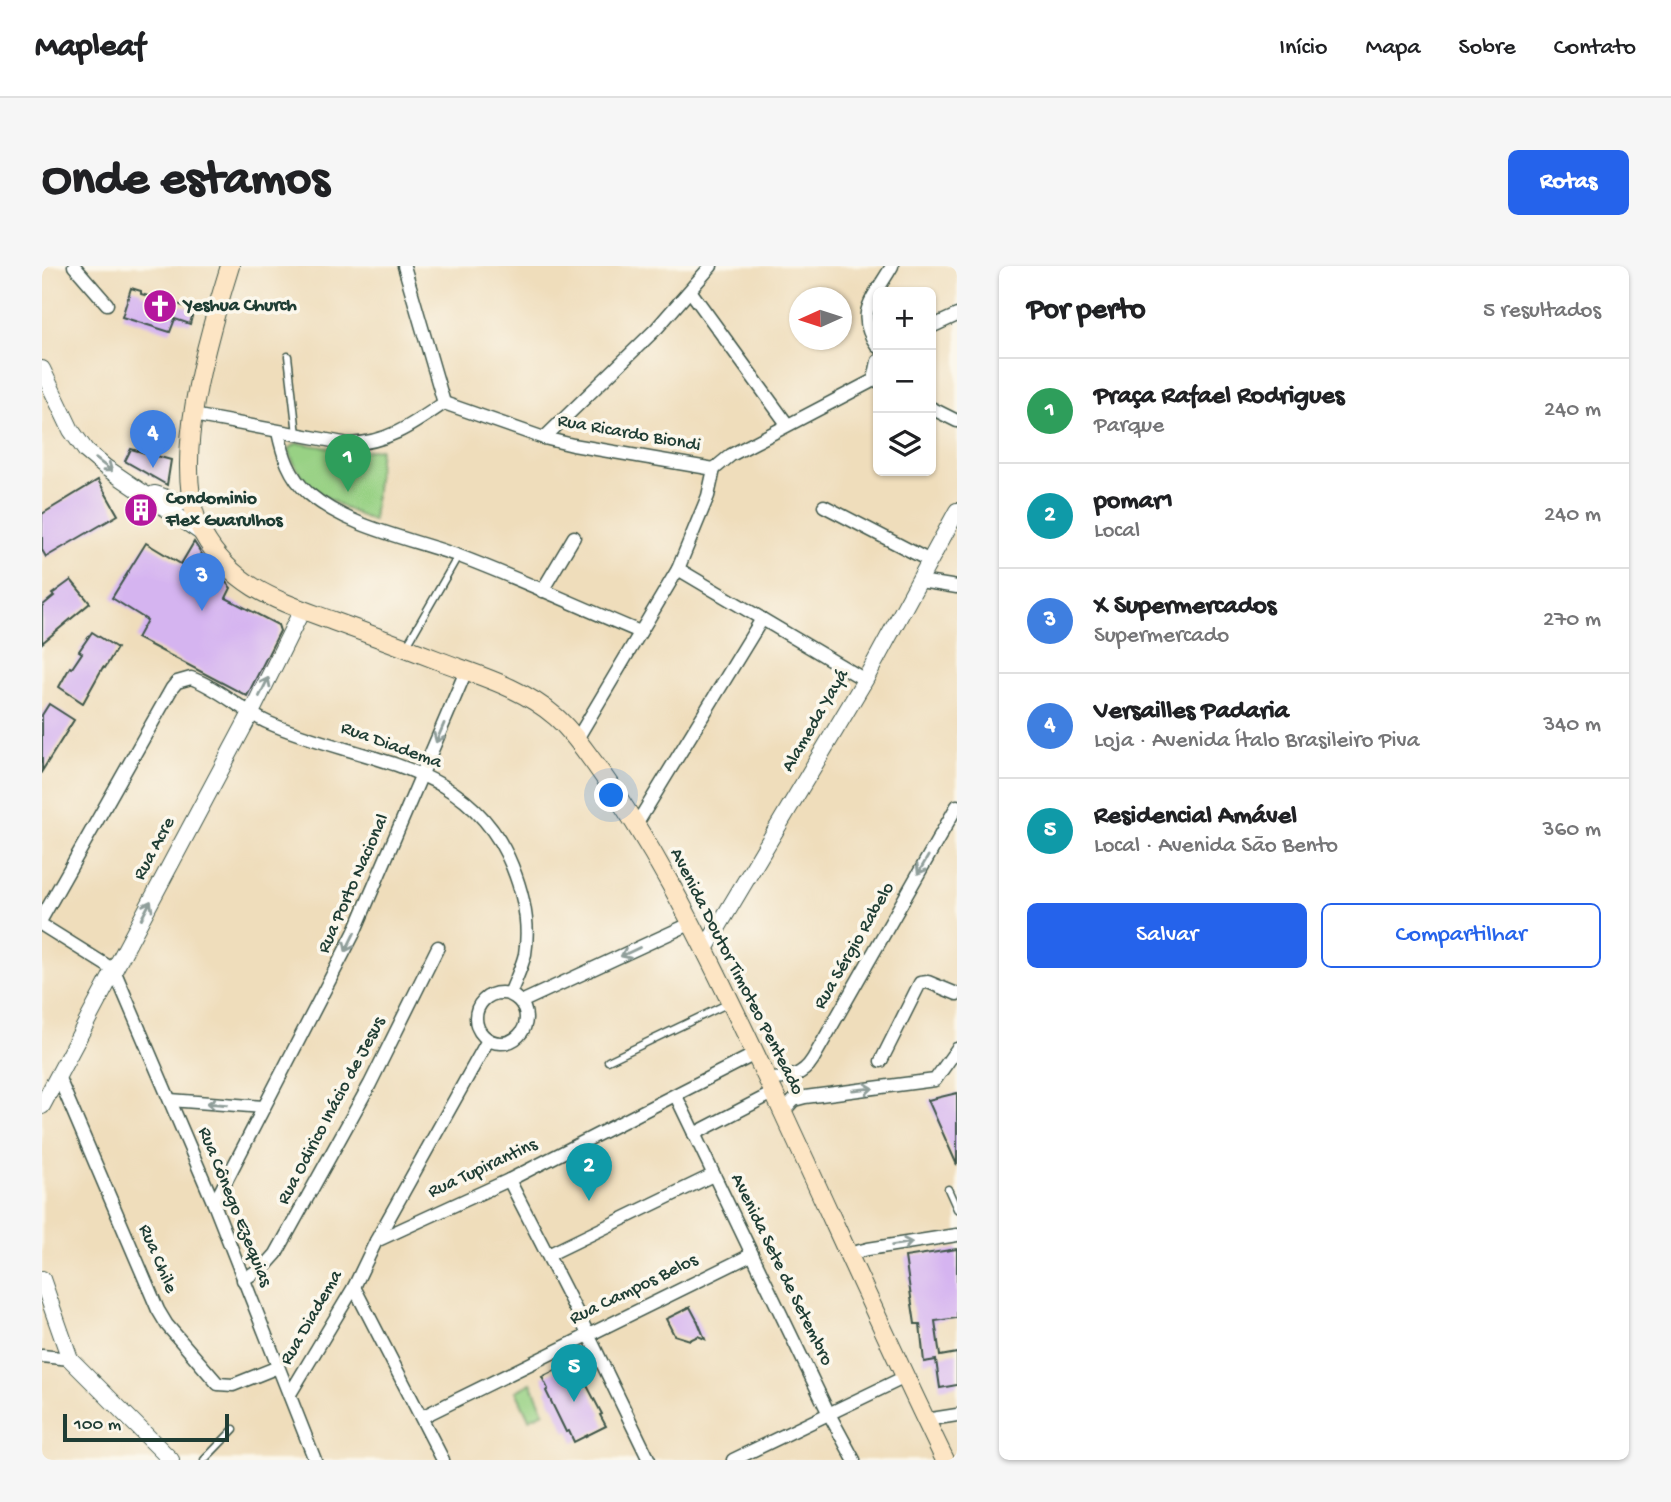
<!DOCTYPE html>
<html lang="pt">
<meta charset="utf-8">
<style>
:root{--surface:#fff;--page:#f6f6f6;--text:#202124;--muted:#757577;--line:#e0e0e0;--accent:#2563eb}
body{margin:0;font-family:"Gochi Hand",sans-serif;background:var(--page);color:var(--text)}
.controls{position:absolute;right:21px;top:21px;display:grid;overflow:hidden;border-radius:10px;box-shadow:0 2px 5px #0004}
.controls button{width:63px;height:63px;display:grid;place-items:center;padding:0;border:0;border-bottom:2px solid var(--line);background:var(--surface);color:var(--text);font:35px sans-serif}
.compass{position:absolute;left:747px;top:21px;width:63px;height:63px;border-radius:50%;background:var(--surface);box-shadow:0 2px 5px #0004;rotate:267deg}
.scale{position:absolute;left:21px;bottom:18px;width:166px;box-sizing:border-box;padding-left:7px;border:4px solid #1f3d34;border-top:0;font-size:19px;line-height:24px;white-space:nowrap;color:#1f3d34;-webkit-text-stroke:5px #fbf7ec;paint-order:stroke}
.you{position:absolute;left:570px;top:530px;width:24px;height:24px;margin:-18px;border:5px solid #fff;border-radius:50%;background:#1a73e8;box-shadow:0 0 0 10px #1a73e833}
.badge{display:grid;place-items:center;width:46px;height:46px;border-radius:50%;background:var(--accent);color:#fff;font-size:23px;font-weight:700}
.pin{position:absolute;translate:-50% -58px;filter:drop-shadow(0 2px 4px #0008)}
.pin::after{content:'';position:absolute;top:37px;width:24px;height:21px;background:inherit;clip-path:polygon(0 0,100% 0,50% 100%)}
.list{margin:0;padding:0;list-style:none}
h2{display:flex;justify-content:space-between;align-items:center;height:91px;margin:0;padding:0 28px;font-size:30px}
h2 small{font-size:23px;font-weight:400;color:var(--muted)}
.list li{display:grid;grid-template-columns:46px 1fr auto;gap:21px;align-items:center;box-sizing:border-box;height:105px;padding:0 28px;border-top:2px solid var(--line)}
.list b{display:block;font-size:26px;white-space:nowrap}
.list p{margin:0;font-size:23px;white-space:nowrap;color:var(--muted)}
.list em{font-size:23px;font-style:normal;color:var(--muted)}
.actions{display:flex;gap:14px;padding:21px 28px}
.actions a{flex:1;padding:16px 0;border:2px solid var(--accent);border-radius:10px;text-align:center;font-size:24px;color:var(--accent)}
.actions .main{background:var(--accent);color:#fff}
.icon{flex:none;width:38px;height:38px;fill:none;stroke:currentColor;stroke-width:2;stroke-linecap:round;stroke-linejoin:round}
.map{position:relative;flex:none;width:915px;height:1194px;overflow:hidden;border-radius:10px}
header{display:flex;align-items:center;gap:42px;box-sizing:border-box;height:98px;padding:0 35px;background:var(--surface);border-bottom:2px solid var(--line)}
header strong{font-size:33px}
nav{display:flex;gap:38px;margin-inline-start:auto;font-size:24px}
.intro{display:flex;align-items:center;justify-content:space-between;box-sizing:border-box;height:168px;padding:0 42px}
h1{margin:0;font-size:49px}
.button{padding:18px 32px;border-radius:10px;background:var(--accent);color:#fff;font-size:24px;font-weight:700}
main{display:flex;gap:42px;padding:0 42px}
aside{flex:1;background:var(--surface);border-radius:10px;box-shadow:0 2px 5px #0004}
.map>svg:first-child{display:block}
</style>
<header>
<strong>Mapleaf</strong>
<nav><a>Início</a><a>Mapa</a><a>Sobre</a><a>Contato</a></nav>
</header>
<div class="intro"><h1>Onde estamos</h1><a class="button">Rotas</a></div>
<main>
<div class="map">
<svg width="915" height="1194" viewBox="0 0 915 1194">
<rect width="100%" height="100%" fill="#fbf7ec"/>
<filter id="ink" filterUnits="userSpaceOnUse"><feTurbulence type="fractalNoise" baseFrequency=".0143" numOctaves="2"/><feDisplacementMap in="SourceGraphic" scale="14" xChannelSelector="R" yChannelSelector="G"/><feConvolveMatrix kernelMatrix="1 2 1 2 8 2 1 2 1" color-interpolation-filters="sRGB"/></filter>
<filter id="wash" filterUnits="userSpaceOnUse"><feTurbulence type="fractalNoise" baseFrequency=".00686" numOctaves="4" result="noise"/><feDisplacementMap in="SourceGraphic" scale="28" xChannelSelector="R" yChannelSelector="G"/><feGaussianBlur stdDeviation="1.57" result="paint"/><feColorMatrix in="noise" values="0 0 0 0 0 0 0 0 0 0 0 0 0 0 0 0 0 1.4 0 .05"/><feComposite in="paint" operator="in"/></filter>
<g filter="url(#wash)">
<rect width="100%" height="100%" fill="#efddbb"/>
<g fill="#98d184" stroke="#5c875c" stroke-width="2">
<path d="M255,177L314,186L338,183L331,255C297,240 256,223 247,183Z"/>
<path d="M489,1117L502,1146L487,1153L474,1125Z"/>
</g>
<g id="blocks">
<g fill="#d5b4f0">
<path d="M89,22L99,25V28L152,43L148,58L133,53L128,66L80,51Z"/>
<path d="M89,183L129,194L125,219L83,195Z"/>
<path d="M56,214L76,249L4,291L0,284V248Z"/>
<path d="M152,276L163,293L189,322L184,332L236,359L238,365L205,430L95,372L105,354L70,332L104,277L139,298Z"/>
<path d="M29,314L48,337L0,377V340L12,330L10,328Z"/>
<path d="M50,366L75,382L63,402L61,401L41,437L17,421L28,401L30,402L40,387L37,385Z"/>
<path d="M7,438L32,454L0,505V449Z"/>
<path d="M915,827V899L886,834Z"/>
<path d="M915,983V1052L893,1055L898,1090L915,1087V1119L898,1122L894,1094L882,1096L878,1058H873L863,991Z"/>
<path d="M648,1041L656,1056L663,1073L656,1070L648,1074L632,1069L624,1053Z"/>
<path d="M532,1095L560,1148L558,1149L564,1160L532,1176L527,1165L524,1166L504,1125L506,1123L500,1111Z"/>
</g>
</g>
</g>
<g filter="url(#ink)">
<use href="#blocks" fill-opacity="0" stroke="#3e5548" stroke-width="2"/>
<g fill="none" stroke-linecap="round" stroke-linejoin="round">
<g stroke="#3e5548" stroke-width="9">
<g id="service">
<path d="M246,90L255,168"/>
<path d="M365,379L416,290"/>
<path d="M566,795L687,737"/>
<path d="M906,923L915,943"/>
<path d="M162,1194L192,1163"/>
</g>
</g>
<g stroke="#3e5548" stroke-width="15">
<g id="minor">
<path d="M32,0L65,38"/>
<path d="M362,0L402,137"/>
<path d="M649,26L745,158"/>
<path d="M889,61L915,49"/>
<path d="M836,81C811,47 832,32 850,0"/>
<path d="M832,114L836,95"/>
<path d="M402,137L502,172L531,179L672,203L689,189L832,114"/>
<path d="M889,142L915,155"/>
<path d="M151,149L307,178C347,176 370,159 402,137"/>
<path d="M236,166C241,189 247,210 266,227C307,262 367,272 417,290C478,313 538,341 598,366"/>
<path d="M502,172L615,62L669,0"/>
<path d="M782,240L888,295"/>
<path d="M636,303L823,414"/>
<path d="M878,315L915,321"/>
<path d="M500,325L532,271"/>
<path d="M535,473L636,303L666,230L672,203"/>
<path d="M594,559L720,353"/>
<path d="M0,652L130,422L135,416L149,412C177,422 200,445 227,457C318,497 427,493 470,600C481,627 488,658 483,688C480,701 473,715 468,728"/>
<path d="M0,659L72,704L172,938L273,1194"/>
<circle cx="459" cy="752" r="25"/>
<path d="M479,736L650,657"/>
<path d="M839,795L878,717L886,716L915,728"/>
<path d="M16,810L116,1044L125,1059L176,1118L191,1119L236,1101"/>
<path d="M725,813C745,813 760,811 771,793L915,540"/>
<path d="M634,830L786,1146L812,1194"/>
<path d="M128,834L222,841"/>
<path d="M741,846L752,834L763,831L893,814L915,783"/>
<path d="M652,868L731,827"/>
<path d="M467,914L546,1068L607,1194"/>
<path d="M172,938L312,667L424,405"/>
<path d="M334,975L467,914L713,788"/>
<path d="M806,988L826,983L915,969"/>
<path d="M506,989L671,909"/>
<path d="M201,1014L225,998L234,988L328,818L396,681"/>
<path d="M312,1021L401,1194"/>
<path d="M0,1090L28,1093"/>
<path d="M248,1128L312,1021L334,975L446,774"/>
<path d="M380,1151L709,989"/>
<path d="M883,1154L915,1149"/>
<path d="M691,1194L863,1111"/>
</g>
</g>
<g stroke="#3e5548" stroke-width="18">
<g id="tertiary">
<path d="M0,103L29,164L44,185L63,201L160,267"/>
<path d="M112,228C124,230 139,242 150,233"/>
<path d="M663,683L823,414L915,245"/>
<path d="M0,840L209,447L260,344"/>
<path d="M0,1013L28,1093L129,1194"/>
</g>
</g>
<g stroke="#3e5548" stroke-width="20">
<path id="secondary" d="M188,0C167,68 125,203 161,268C191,322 237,335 291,355C327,368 362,381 398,395C438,410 481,422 514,451C530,465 541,482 553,498C582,538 607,579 630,621C667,688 699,758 732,827C789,949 844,1073 903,1194"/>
</g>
<use href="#service" stroke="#fff" stroke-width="6"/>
<use href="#minor" stroke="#fff" stroke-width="12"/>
<use href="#tertiary" stroke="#fff" stroke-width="16"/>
<use href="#secondary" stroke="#fde5c4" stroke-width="18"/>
</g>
<defs><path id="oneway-shaft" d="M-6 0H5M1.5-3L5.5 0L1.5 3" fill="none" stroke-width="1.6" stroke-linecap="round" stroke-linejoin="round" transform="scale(1.75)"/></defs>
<g stroke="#8f9e9a">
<use href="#oneway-shaft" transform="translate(62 199) rotate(37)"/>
<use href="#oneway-shaft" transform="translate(222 421) rotate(-64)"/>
<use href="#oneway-shaft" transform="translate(398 467) rotate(113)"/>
<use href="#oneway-shaft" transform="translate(881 599) rotate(120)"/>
<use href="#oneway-shaft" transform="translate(104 644) rotate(-62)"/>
<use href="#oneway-shaft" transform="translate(308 676) rotate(116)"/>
<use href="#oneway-shaft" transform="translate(588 686) rotate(155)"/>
<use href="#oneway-shaft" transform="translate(821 823) rotate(-6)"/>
<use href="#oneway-shaft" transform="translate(175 838) rotate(-176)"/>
<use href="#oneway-shaft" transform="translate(860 978) rotate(-9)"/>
</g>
</g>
<defs>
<g id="church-disc" transform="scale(1.75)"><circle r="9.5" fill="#b5179e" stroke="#fbf7ec"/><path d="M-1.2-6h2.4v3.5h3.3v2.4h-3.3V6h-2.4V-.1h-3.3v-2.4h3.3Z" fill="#fff"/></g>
<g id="building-disc" transform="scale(1.75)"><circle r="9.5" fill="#b5179e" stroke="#fbf7ec"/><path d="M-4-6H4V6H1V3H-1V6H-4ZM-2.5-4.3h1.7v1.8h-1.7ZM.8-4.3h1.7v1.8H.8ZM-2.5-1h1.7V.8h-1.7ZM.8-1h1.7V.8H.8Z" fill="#fff"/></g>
</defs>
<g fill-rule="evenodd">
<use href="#church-disc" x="118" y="40"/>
<use href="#building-disc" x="99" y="244"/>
</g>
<g text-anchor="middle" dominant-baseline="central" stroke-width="7" stroke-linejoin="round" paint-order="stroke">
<g font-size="19" font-weight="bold" fill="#1f3d34" stroke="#fbf7ec" text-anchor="start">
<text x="142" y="40">Yeshua Church</text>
<text x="124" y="233">Condominio<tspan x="124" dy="22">Flex Guarulhos</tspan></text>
</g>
<g font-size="19" fill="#1f3d34" stroke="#fbf7ec">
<text transform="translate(587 168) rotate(10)">Rua Ricardo Biondi</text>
<text transform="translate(774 455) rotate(-60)">Alameda Yayá</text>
<text transform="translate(349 480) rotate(20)">Rua Diadema</text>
<text transform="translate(113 583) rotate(-62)">Rua Acre</text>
<text transform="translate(312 618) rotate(-66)">Rua Porto Nacional</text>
<text transform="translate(813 680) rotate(-60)">Rua Sérgio Rabelo</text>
<text transform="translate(694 706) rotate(63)">Avenida Doutor Timoteo Penteado</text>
<text transform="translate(290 845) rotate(-62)">Rua Odirico Inácio de Jesus</text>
<text transform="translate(441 903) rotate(-25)">Rua Tupirantins</text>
<text transform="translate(192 941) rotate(68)">Rua Cônego Ezequias</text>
<text transform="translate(115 993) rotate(67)">Rua Chile</text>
<text transform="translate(739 1004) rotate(64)">Avenida Sete de Setembro</text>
<text transform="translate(592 1024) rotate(-26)">Rua Campos Belos</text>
<text transform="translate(270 1052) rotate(-60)">Rua Diadema</text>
</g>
</g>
</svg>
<div class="controls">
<button>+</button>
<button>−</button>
<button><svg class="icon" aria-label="layers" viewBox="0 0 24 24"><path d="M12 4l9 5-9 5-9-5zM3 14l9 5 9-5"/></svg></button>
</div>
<svg class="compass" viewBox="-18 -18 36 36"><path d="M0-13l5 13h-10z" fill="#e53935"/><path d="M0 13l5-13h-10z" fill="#757577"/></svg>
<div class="scale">100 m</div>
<div class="you"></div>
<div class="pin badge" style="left:306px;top:226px;background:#2e9e5b">1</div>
<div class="pin badge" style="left:547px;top:935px;background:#0f9aa8">2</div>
<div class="pin badge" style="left:160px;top:345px;background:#3f7fe0">3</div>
<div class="pin badge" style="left:111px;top:202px;background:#3f7fe0">4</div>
<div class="pin badge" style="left:532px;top:1136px;background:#0f9aa8">5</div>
</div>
<aside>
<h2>Por perto<small>5 resultados</small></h2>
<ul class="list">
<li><span class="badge" style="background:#2e9e5b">1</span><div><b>Praça Rafael Rodrigues</b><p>Parque</p></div><em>240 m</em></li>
<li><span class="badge" style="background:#0f9aa8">2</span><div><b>pomar1</b><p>Local</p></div><em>240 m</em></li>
<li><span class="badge" style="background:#3f7fe0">3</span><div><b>X Supermercados</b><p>Supermercado</p></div><em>270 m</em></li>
<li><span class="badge" style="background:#3f7fe0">4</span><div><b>Versailles Padaria</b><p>Loja · Avenida Ítalo Brasileiro Piva</p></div><em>340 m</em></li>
<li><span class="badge" style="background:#0f9aa8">5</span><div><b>Residencial Amável</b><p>Local · Avenida São Bento</p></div><em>360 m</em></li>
</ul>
<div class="actions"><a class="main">Salvar</a><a>Compartilhar</a></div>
</aside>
</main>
